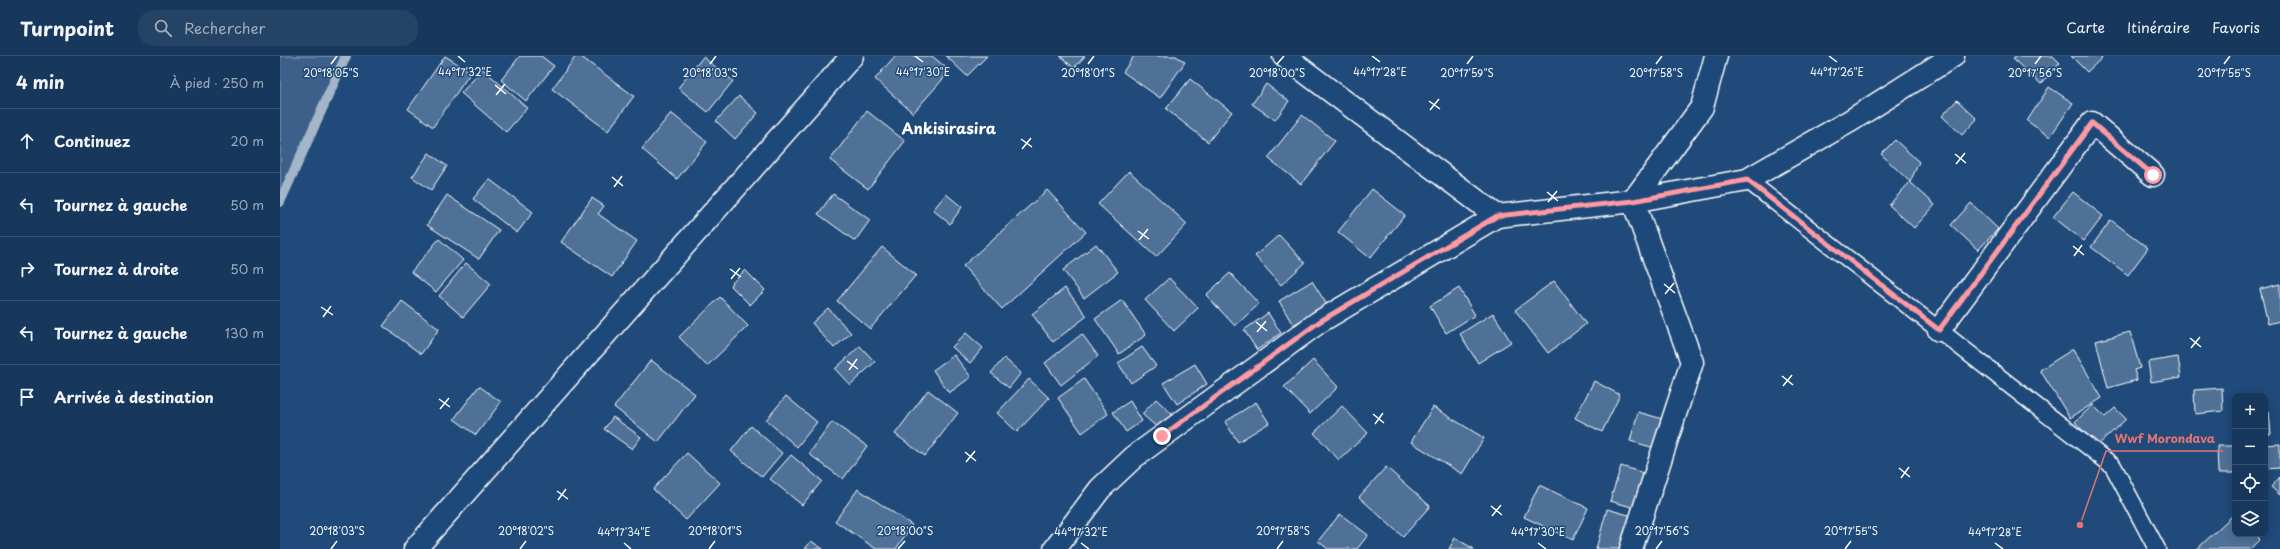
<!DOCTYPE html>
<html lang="fr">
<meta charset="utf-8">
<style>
:root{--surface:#17385c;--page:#244365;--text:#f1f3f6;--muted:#9eacbb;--line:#365272}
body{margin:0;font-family:"Playpen Sans",sans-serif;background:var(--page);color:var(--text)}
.controls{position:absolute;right:12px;bottom:12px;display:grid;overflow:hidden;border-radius:8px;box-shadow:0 2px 10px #0003}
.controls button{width:36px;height:36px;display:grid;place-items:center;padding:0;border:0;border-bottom:1px solid var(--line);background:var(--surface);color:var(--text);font:20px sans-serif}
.stop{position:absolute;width:12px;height:12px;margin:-9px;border:3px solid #ff9aa2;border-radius:50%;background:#fff}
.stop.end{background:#ff9aa2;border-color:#fff;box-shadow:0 1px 4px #0008}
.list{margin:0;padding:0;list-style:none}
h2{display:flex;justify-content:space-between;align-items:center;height:52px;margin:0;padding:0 16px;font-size:17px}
h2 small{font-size:13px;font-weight:400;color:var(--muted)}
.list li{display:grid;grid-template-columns:26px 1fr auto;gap:12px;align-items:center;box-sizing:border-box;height:64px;padding:0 16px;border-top:1px solid var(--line)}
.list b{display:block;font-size:15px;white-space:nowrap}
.list em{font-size:13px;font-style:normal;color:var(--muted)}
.icon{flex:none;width:22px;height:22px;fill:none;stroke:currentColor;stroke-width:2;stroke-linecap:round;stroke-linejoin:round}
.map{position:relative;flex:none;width:2000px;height:493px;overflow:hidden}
header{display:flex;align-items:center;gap:24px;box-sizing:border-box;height:56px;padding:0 20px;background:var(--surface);border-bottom:1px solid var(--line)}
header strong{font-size:19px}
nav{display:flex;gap:22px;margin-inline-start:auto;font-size:14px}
.search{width:280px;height:36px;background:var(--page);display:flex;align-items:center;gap:10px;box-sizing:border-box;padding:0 14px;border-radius:16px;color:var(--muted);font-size:15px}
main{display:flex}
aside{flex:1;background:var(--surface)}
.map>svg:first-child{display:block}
</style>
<header>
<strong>Turnpoint</strong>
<div class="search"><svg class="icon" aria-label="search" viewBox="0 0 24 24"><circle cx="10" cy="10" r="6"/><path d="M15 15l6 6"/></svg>Rechercher</div>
<nav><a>Carte</a><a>Itinéraire</a><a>Favoris</a></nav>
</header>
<main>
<aside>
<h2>4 min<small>À pied · 250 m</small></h2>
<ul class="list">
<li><svg class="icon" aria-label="ahead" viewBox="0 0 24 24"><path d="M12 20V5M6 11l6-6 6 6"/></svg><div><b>Continuez</b></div><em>20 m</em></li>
<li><svg class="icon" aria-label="left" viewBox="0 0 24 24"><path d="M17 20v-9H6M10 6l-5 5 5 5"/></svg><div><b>Tournez à gauche</b></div><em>50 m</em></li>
<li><svg class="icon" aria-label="right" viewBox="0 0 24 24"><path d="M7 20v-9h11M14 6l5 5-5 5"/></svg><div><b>Tournez à droite</b></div><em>50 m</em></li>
<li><svg class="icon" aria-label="left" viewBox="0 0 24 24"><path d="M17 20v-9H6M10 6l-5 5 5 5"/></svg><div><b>Tournez à gauche</b></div><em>130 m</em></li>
<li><svg class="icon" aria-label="arrive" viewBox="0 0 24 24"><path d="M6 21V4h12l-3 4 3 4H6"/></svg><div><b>Arrivée à destination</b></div></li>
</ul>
</aside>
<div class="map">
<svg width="2000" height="493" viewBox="0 0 2000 493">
<rect width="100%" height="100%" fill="#1f4a7a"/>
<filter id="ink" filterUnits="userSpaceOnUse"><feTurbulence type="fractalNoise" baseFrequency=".025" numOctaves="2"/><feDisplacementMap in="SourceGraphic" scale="8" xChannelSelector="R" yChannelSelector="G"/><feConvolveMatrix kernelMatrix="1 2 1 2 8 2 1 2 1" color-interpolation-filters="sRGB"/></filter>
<g filter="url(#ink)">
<path fill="#3c618b" stroke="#9eb0c5" d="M0,0H66L4,138L0,135Z"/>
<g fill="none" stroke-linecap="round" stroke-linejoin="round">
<path stroke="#a3b5c8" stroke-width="10" d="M0,146L66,0"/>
</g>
<g fill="#507197" stroke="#fff">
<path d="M165,0L191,16L153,71L128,53Z"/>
<path d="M240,0H261L274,10L246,45L221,24Z"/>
<path d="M296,0H300L354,40L328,75L272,33Z"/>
<path d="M615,0H652L670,15L633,57L595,23Z"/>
<path d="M666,0H707L687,20Z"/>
<path d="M780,0H805L794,12Z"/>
<path d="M854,0H896L905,6L880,42L843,16Z"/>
<path d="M1737,0H1773L1780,7L1761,28L1733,3Z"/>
<path d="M1791,0H1824L1807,16Z"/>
<path d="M423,1L453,25L428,56L398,32Z"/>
<path d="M203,13L247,52L226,76L181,37Z"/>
<path d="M910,23L952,56L928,86L886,53Z"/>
<path d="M986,28L1009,45L995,64L972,48Z"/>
<path d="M1769,31L1793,47L1770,81L1747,65Z"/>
<path d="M459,40L478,57L455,83L436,65Z"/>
<path d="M1677,44L1697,63L1682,79L1662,60Z"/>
<path d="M587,55L625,85L588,133L550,104Z"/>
<path d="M391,57L427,86L397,123L362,93Z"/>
<path d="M1022,59L1055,85L1021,128L988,102Z"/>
<path d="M1615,84L1639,106L1630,126L1601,98Z"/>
<path d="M149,97L167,110L151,134L132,121Z"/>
<path d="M849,115L907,168L876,201L818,148Z"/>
<path d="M209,123L253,156L237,177L193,143Z"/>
<path d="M1630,126L1655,149L1634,172L1609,149Z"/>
<path d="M1092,133L1125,159L1090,202L1058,176Z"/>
<path d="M767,134L806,176L722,253L683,210Z"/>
<path d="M1793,136L1823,160L1804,185L1773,161Z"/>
<path d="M553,138L590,164L575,185L538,158Z"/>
<path d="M666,138L682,151L670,168L653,154Z"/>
<path d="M167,139L219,174L199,203L147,169Z"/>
<path d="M312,142L324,150L318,158L357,185L332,221L281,186Z"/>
<path d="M1691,147L1718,173L1698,194L1671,169Z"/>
<path d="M1831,164L1868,192L1848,219L1811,191Z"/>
<path d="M999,179L1025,207L1001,229L975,200Z"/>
<path d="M159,183L183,204L156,236L131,216Z"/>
<path d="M816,188L838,216L804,242L783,214Z"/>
<path d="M602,191L636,219L590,273L557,245Z"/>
<path d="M186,207L211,228L183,261L159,240Z"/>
<path d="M465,214L485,234L470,249L450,229Z"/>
<path d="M950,217L979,248L955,270L926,239Z"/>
<path d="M889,222L918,252L894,275L865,244Z"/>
<path d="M1032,225L1047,249L1013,269L999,245Z"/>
<path d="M1274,225L1306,268L1268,297L1235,254Z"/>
<path d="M2000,228V265L1988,268L1980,233Z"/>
<path d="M785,232L807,260L773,286L752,258Z"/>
<path d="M1179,232L1195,259L1166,277L1150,250Z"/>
<path d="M440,241L468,270L427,310L399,281Z"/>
<path d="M842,244L866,279L839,298L815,263Z"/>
<path d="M122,245L159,273L141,298L103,270Z"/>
<path d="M548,252L571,277L554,292L532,267Z"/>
<path d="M988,257L1001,277L977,294L964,274Z"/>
<path d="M1213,257L1231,286L1198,307L1180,278Z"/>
<path d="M1850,276L1860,312L1854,314L1857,324L1828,332L1816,285Z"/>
<path d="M686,277L703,292L690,307L672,291Z"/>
<path d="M802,278L818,300L781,329L765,307Z"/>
<path d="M580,290L595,306L570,329L555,313Z"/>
<path d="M862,291L876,310L851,327L838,307Z"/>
<path d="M1793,293L1822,342L1790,362L1760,314Z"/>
<path d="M674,299L691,321L669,337L653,314Z"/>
<path d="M1898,301L1901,321L1871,326L1868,306Z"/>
<path d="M724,302L741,317L729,332L711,317Z"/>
<path d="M371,304L415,338L378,386L334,351Z"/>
<path d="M1033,304L1058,331L1030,358L1004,331Z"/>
<path d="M915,308L927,328L897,348L883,327Z"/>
<path d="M749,323L769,342L737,376L717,357Z"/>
<path d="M804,323L828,358L802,377L778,342Z"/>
<path d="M1314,325L1340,339L1322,376L1295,362Z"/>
<path d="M199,330L221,346L196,379L174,363Z"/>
<path d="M1942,332L1943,355L1915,358L1914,334Z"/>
<path d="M648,334L678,357L645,400L615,378Z"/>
<path d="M506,340L537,366L517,391L486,364Z"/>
<path d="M876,343L893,359L880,374L862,358Z"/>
<path d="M850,345L862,365L846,376L833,356Z"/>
<path d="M976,346L989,367L958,386L945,366Z"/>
<path d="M1813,349L1825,361L1835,352L1846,363L1817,390L1795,366Z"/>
<path d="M1062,350L1088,377L1059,404L1034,377Z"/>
<path d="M1153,351L1204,382L1182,418L1131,386Z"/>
<path d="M1985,355H1989L1991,378L1985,379Z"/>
<path d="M1358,356L1386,364L1378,393L1350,385Z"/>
<path d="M333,361L361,381L352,393L324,373Z"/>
<path d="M552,366L587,390L563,423L529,398Z"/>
<path d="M471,370L502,397L482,421L451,395Z"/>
<path d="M2000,388V412L1985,413V389Z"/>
<path d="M1937,390H1955V417H1938Z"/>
<path d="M407,397L440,427L406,464L373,433Z"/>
<path d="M511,399L542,425L522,449L490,423Z"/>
<path d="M1341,410L1370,419L1359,453L1330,445Z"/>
<path d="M1106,411L1150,450L1123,481L1079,441Z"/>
<path d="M2000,421V439L1991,431Z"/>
<path d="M1259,429L1308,452L1293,484L1244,461Z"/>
<path d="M578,433L632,469L616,493H596L555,465Z"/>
<path d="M1327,453L1356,461L1347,493H1316Z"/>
<path d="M1955,457V478H1975L1980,483L1970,493H1917Z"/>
<path d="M1060,458L1088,479L1077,493H1048L1038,485Z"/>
<path d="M1175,482L1194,493H1169Z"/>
<path d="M531,485L543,493H525Z"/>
</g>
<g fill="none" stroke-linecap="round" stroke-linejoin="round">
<g stroke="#fff" stroke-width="19">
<path id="lane" d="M1467,124L1833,410L1877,493"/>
</g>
<g stroke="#fff" stroke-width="25">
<g id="street">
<path d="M1004,0L1217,160L1353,145L1422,51L1436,0"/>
<path d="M1659,274L1812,67L1873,119"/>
<path d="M135,493L572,0"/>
<path d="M775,493L820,433L854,401L1039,266L1217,160"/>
<path d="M1351,493L1412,306L1353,145L1467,124L1570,65L1673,0"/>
</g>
</g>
<use href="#lane" stroke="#1f4a7a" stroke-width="16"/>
<use href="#street" stroke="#1f4a7a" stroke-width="22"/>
</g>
</g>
<g fill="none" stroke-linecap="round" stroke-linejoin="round" filter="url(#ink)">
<path stroke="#ff9aa2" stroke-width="5" d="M882,380L1039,266L1217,160L1353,145L1467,124L1659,274L1812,67L1873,119"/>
</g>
<path fill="none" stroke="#fff" stroke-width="1.5" d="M178,0L185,6M635,0L643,6M1092,0L1100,6M1549,0L1557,6M51,8L57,0M430,8L436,0M808,8L814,0M997,8L1004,0M1187,8L1193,0M1376,8L1382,0M1755,8L1761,0M1944,8L1950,0M215,29L226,38M216,39L225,28M1149,45L1160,53M1150,54L1159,43M741,83L752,91M742,93L751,82M1675,98L1686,107M1676,108L1685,97M332,121L343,130M334,131L342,120M1267,136L1278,145M1268,146L1277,135M858,175L869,183M859,184L868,173M1793,190L1804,199M1794,200L1802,189M450,213L461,221M451,223L460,212M1384,228L1395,237M1385,238L1394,227M41,251L53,259M43,261L51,250M976,266L987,275M977,276L986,265M1910,282L1921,291M1911,292L1920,281M567,305L578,313M569,314L577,303M1502,320L1513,329M1503,330L1512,319M159,343L170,351M160,353L169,342M1093,358L1104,367M1095,368L1103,357M685,396L696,405M686,406L695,395M1619,412L1630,421M1621,422L1629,411M277,435L288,443M278,444L286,433M1211,450L1222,459M1212,460L1221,449M344,487L351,493M801,487L809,493M1258,487L1266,493M1715,487L1723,493M51,493L57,485M240,493L246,485M429,493L435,485M618,493L625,485M997,493L1003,485M1376,493L1382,485M1565,493L1571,485"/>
<g text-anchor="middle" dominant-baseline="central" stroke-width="3" stroke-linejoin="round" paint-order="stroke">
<g font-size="15" font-weight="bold" fill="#fff" stroke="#1f4a7a">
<text x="669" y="71">Ankisirasira</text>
</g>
</g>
<g font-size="10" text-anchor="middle" fill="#fff" stroke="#1f4a7a" stroke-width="3" stroke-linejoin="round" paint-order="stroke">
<text x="185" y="20">44°17'32"E</text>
<text x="643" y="20">44°17'30"E</text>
<text x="1100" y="20">44°17'28"E</text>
<text x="1557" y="20">44°17'26"E</text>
<text x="51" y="21">20°18'05"S</text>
<text x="1187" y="21">20°17'59"S</text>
<text x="1755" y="21">20°17'56"S</text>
<text x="430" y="21">20°18'03"S</text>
<text x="808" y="21">20°18'01"S</text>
<text x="997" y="21">20°18'00"S</text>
<text x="1376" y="21">20°17'58"S</text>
<text x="1944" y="21">20°17'55"S</text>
<text x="57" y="479">20°18'03"S</text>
<text x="246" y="479">20°18'02"S</text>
<text x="435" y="479">20°18'01"S</text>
<text x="625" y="479">20°18'00"S</text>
<text x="1003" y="479">20°17'58"S</text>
<text x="1382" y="479">20°17'56"S</text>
<text x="1571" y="479">20°17'55"S</text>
<text x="344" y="480">44°17'34"E</text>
<text x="801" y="480">44°17'32"E</text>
<text x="1258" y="480">44°17'30"E</text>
<text x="1715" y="480">44°17'28"E</text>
</g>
<path fill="none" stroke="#e47373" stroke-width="1.5" d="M1800 469L1826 395H1943"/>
<circle fill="#e47373" stroke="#1f4a7a" stroke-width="1.5" cx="1800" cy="469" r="4"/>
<g font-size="12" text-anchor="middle" font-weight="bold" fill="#e47373" stroke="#1f4a7a" stroke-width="3" stroke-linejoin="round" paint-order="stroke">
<text x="1885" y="387">Wwf Morondava</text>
</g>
</svg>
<div class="controls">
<button>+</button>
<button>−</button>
<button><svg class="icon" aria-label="locate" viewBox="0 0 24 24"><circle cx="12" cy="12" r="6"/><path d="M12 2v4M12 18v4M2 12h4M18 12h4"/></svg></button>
<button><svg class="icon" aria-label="layers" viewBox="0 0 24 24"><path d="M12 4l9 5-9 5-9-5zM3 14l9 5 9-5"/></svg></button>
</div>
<div class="stop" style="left:1873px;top:119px"></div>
<div class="stop end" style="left:882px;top:380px"></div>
</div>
</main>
